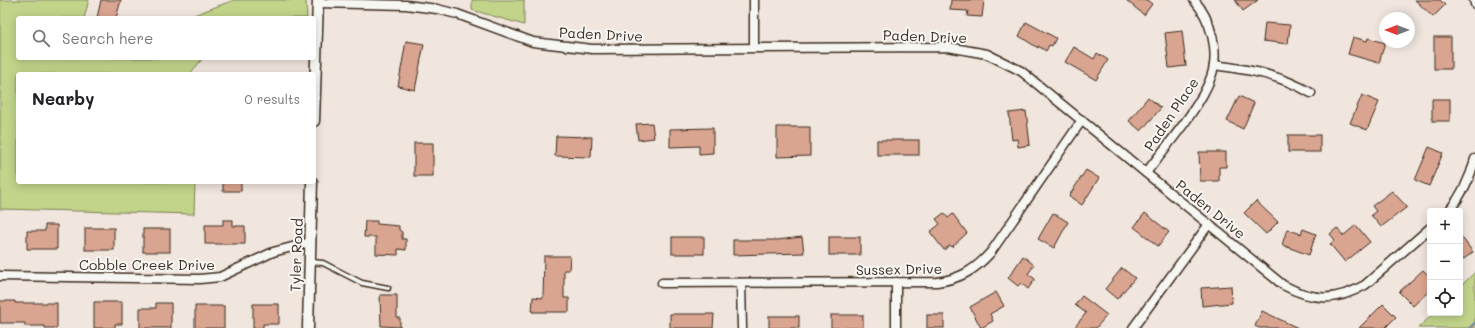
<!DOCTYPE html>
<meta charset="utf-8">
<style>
:root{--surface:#fff;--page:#f6f6f6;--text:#202124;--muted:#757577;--line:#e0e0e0}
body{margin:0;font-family:Mali,sans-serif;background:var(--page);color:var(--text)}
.controls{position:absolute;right:12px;bottom:12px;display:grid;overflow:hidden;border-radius:4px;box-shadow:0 2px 10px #0003}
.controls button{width:36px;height:36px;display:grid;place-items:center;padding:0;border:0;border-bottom:1px solid var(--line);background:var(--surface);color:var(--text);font:20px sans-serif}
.compass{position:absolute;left:1379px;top:12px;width:36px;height:36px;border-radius:50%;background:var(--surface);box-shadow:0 2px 10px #0003;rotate:270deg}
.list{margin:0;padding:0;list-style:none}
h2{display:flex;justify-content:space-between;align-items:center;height:52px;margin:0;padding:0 16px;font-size:17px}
h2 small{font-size:13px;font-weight:400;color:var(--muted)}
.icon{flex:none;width:22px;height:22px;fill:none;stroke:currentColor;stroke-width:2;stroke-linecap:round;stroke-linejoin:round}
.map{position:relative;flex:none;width:1475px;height:328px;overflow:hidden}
.search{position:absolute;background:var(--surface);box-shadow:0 2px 10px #0003;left:16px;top:16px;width:300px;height:44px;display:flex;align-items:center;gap:10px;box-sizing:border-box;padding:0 14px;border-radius:4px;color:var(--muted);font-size:15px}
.panel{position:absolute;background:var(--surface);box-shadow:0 2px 10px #0003;left:16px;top:72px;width:300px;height:112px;border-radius:4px}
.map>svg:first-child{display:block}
</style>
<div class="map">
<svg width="1475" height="328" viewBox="0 0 1475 328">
<rect width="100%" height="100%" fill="#f0e6de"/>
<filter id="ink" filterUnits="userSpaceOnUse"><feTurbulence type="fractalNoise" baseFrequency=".025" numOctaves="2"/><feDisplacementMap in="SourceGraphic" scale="8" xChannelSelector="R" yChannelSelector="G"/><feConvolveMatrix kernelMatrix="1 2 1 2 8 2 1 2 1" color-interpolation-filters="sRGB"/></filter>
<g filter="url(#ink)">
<g fill="#c1d489" stroke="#7e7f54">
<path d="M0,0H89L84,18H18V58H203L190,74H18V182H195L194,214L0,209Z"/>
<path d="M234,0H306L307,18H186Z"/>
<path d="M472,0H524V25L472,10Z"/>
<path d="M1475,272V328H1418L1434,313H1460V287Z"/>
</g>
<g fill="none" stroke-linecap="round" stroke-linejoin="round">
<path stroke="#738ba0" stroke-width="3" d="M1470,328L1475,323"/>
</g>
<g fill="#daa590" stroke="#3b2a1e">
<path d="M101,0H121L116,18H97Z"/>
<path d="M951,0H984L982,17L967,16L968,11L950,10Z"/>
<path d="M1126,0H1147L1152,4L1144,15Z"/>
<path d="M1235,0H1258L1243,11Z"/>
<path d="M1415,0H1440L1445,5L1433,17Z"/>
<path d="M1026,22L1056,38L1052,46L1049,45L1046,51L1038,46V48L1019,36Z"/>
<path d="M1265,23L1290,25L1288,44L1263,41Z"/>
<path d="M1182,31L1186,66L1169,68L1165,33Z"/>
<path d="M1353,37L1367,41L1368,38L1385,43L1379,63L1348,54Z"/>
<rect x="1434" y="37" width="17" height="32"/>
<path d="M406,41L424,44L415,90L398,86Z"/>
<path d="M1074,47L1094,59L1097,53L1108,60L1096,80L1065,62Z"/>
<path d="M1362,95L1379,102L1367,130L1350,123Z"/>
<path d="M1239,96L1254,103L1243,129L1227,121Z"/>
<path d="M1148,97L1161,108L1141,131L1129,121Z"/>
<rect x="1432" y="99" width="18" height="22"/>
<path d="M1026,111L1030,145L1018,147L1017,139L1012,140L1009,113Z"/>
<path d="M652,123L654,138L638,140L636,124Z"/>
<path d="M777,127H810V156L777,157Z"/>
<path d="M713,128V153L699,154V146L670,147V129Z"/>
<rect x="1288" y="135" width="32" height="17"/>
<path d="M556,136L592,137L591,157L555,156Z"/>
<rect x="877" y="140" width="42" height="15"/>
<rect x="414" y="143" width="19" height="33"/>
<path d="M1429,147L1443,153L1429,186L1415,180Z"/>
<path d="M1199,152H1226V167H1219V181H1200Z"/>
<path d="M1086,170L1099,178L1082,205L1069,196Z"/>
<rect x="223" y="182" width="18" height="9"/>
<path d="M1392,191L1407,207L1381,227L1371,215L1376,211L1372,206Z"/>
<path d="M1256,201L1278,222L1266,234L1244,213Z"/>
<path d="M944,213L948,218L953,214L967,233L952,247L950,245L944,250L930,232L940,224L936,219Z"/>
<path d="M1053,213L1068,222L1054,248L1038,239Z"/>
<path d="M1145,213L1169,232L1158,246L1134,227Z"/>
<path d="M223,220H233V226H245V244H205V225H223Z"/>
<path d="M365,221H377V224L399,226V230L402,232V239H406V250L398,249V255L376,254V237H364Z"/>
<path d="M45,225H57V249H27V231H45Z"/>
<path d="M1356,225L1370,242L1345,262L1330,244L1335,240L1330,234L1337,228L1343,236Z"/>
<rect x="85" y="228" width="29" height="22"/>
<rect x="143" y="229" width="27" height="23"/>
<path d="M1287,229L1301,234L1303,229L1316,234L1309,255L1282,245Z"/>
<path d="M1460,235L1473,252L1460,262Z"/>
<rect x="672" y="237" width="32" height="17"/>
<path d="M802,237L804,253L733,255V240H777Z"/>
<rect x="829" y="237" width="31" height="18"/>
<path d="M544,256H570L569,270H564V298H569V312H532L533,297L543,298Z"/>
<path d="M1023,256L1034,265L1028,274L1035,279L1028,289L1021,283L1018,286L1008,278Z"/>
<path d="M1122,268L1135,278L1117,299L1105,289Z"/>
<path d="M1423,270L1430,277V290L1413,306L1399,292Z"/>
<path d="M1231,286L1232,303L1202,306L1201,288Z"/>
<path d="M996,292L1004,306L990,314L993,321L981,328L970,307Z"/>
<path d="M380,295H397V318H400V327L381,326Z"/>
<path d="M1082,296L1107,315L1096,328H1074L1086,313L1075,305Z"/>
<path d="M0,301H15V303H57V328H45V326H25V323H0Z"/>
<path d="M94,302H122V324H115V328H94Z"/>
<path d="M156,303H171V328H140V308H156Z"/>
<path d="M253,304H279V324H263V328H253Z"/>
<path d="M1383,304L1396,317L1385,328H1359Z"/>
<rect x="195" y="306" width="29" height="22"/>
<path d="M1262,311L1298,328H1259L1255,326Z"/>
<path d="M670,314H714L713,328H670Z"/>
<rect x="831" y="315" width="32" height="13"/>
<rect x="927" y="315" width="17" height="13"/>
<rect x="769" y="316" width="30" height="12"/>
</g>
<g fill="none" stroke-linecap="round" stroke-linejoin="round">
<g stroke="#3b2a1e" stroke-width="7">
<path id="service" d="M311,262L323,263L362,283L388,288"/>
</g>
<g stroke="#3b2a1e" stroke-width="11">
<g id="minor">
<path d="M1474,0L1475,4"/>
<path d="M318,3L406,5L437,9L457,14L533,42L592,49L948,47L987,54L1021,71L1283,285C1313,301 1335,302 1365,285L1430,228"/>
<path d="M754,47V0"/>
<path d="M1214,65C1250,70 1279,74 1311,93"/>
<path d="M1146,173C1166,146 1200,108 1211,77C1220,52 1211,19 1194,0"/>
<path d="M1449,211C1462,195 1470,179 1475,159"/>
<path d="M0,276L200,279L220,277L273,252L311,242"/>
<path d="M662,283L937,282C960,279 975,270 991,252L1082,120"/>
<path d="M741,283L742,328"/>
<path d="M896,328V282"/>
<path d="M1133,328L1209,224"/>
</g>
</g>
<g stroke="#3b2a1e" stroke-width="13">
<g id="tertiary">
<path d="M314,121L318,0"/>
<path d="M308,328L312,182"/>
</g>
</g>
<use href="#service" stroke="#f6f6f2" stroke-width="4"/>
<use href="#minor" stroke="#f6f6f2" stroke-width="8"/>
<use href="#tertiary" stroke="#f6f6f2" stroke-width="10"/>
</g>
</g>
<g text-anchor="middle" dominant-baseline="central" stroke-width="4" stroke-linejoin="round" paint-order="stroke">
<g font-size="14" fill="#3b2a1e" stroke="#f6f6f2">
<text transform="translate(601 34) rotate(3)">Paden Drive</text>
<text transform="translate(925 36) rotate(2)">Paden Drive</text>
<text transform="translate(1171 114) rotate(-56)">Paden Place</text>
<text transform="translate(1211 209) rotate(39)">Paden Drive</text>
<text transform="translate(296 255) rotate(-88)">Tyler Road</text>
<text x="147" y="264">Cobble Creek Drive</text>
<text transform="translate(899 269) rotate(-1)">Sussex Drive</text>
</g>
</g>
</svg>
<div class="controls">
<button>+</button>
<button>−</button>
<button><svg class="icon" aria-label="locate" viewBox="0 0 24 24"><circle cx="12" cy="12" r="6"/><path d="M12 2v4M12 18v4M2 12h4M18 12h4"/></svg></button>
</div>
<svg class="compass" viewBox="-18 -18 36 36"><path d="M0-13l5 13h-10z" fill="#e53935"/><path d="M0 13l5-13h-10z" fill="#757577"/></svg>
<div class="search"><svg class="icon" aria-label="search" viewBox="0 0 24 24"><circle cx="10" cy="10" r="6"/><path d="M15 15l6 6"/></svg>Search here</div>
<section class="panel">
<h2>Nearby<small>0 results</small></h2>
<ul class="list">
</ul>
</section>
</div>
